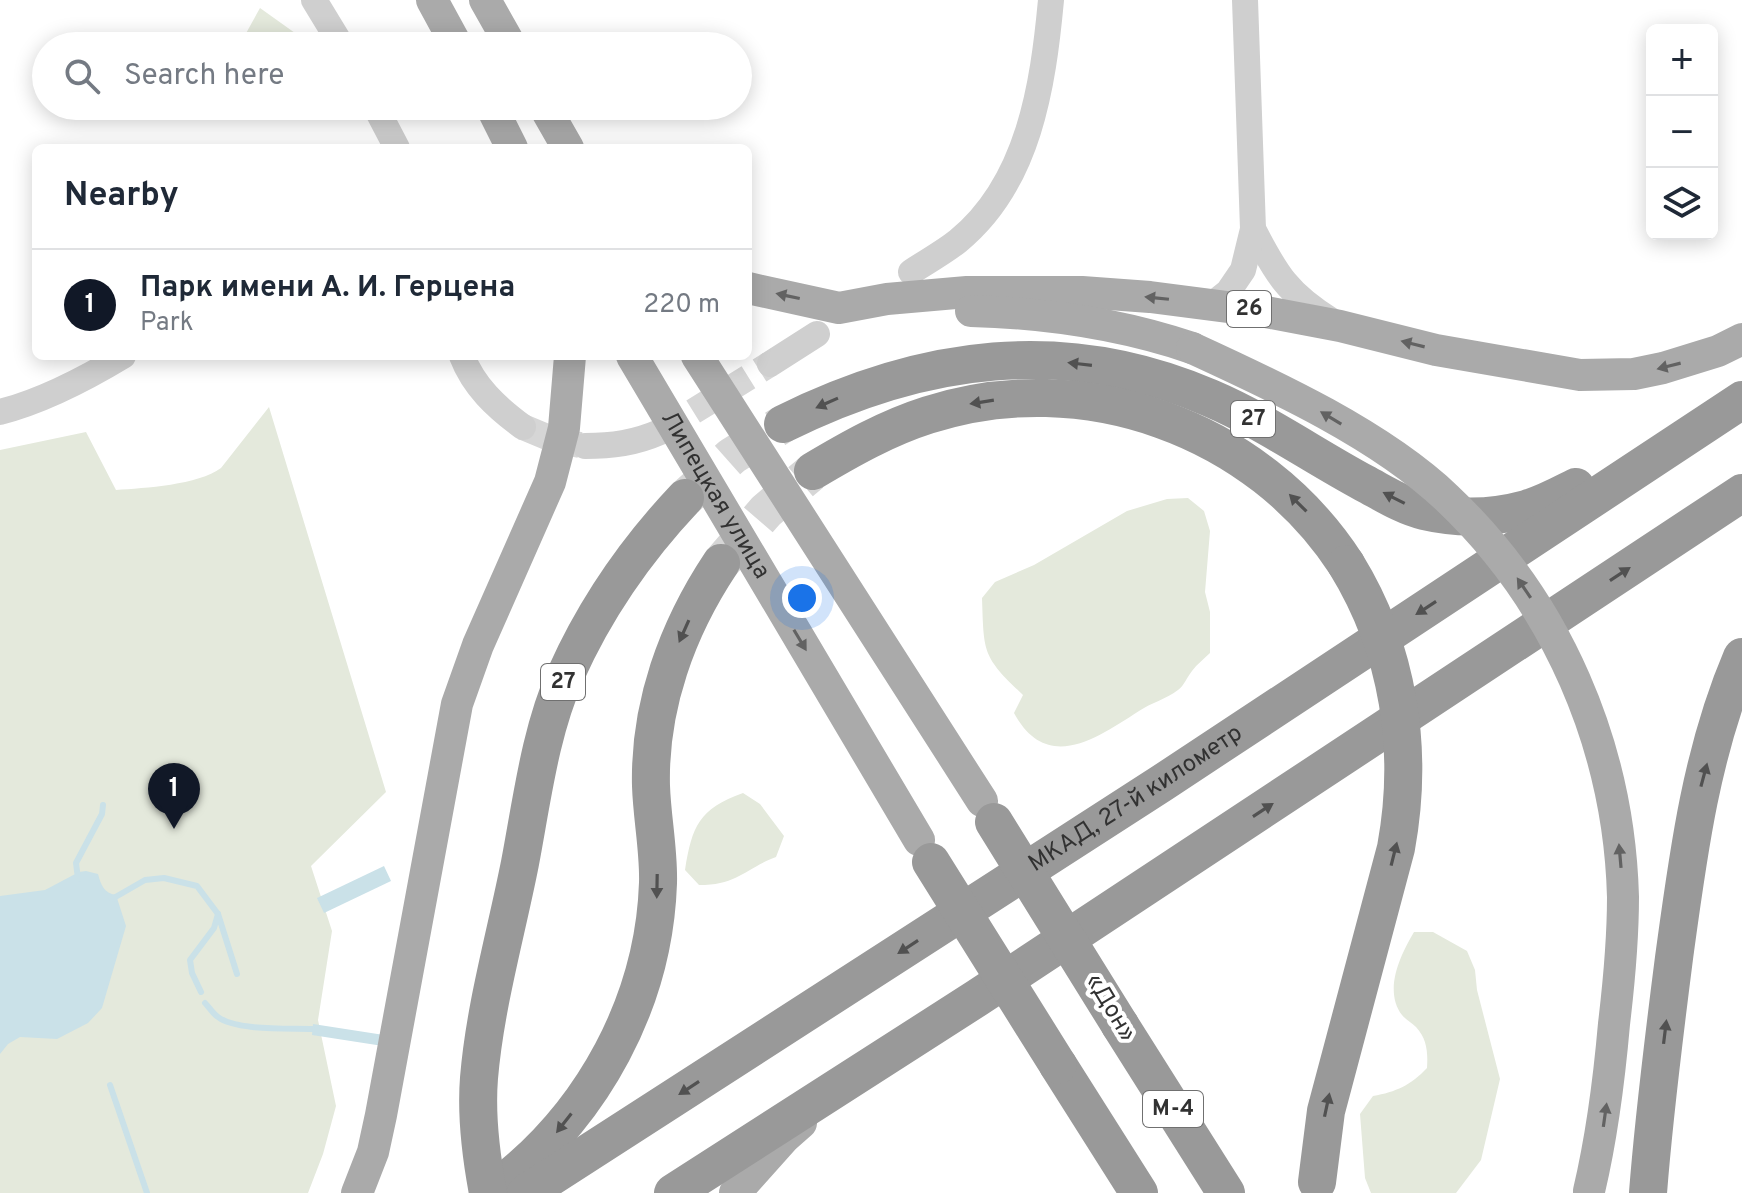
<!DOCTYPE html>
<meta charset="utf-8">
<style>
:root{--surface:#fff;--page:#f6f6f7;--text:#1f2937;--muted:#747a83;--line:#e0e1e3;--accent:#111827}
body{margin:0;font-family:Overpass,sans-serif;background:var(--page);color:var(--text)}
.controls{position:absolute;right:24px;top:24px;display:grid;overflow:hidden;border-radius:12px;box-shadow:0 4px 20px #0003}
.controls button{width:72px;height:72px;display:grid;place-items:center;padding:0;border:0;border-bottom:2px solid var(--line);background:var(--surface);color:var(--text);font:40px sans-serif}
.you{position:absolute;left:802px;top:598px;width:28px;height:28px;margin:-20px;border:6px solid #fff;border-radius:50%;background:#1a73e8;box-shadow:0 0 0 12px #1a73e833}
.badge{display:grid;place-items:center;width:52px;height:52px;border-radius:50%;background:var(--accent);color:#fff;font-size:26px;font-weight:700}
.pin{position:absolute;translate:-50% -66px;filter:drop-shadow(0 2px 4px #0008)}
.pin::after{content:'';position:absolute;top:42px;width:28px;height:24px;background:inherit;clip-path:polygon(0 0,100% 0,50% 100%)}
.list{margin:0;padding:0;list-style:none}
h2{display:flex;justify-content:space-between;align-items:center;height:104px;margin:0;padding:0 32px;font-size:34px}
h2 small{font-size:26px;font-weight:400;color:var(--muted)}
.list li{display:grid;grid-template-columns:52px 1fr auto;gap:24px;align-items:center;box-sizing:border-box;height:112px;padding:0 32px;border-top:2px solid var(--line)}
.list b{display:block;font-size:30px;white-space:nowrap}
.list p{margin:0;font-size:26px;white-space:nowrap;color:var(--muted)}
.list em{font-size:26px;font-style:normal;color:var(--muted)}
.icon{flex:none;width:44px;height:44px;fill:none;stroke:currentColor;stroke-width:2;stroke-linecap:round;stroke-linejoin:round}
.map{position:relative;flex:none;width:1742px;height:1193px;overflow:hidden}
.search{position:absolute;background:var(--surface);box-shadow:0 4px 20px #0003;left:32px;top:32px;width:720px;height:88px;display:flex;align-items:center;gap:20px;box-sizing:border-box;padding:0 28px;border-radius:44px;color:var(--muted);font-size:30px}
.panel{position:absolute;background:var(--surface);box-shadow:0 4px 20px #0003;left:32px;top:144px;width:720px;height:216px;border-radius:12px}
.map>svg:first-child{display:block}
</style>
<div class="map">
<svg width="1742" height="1193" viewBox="0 0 1742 1193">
<rect width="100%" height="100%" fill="#fff"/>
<g fill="#e4e9dc">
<path d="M260,8L295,33L296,46H239Z"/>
<path d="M269,407L386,792L311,866L332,931L318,1020L336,1106L323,1154L308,1193H0V450L86,432L116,490C145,488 198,485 221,468Z"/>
<path d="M1188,498L1204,511L1210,531L1205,592L1210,612V653C1204,659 1197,664 1192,671C1187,677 1184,686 1178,690C1166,699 1151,703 1139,711C1097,738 1047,774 1014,713L1023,695C982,656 984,653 982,598L995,582L1034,565L1127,511L1167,499Z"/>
<path d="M743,793L760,804L784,836L776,857C744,869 738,885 699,885L685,870C692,826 699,809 743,793Z"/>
<path d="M1414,932H1433L1467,951L1475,970L1477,990L1500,1079L1481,1160L1456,1193H1371L1365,1178L1360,1114L1373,1096C1396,1092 1411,1085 1427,1068C1428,1052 1427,1039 1416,1027C1412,1023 1405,1019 1402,1015C1383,990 1401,954 1414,932Z"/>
</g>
<g fill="#cae1e8">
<path d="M384,866L391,881L324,913L317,898Z"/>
<path d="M86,871L98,874C101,885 104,893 116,895L126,926L102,1008L88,1023L57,1039L20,1037L8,1044L0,1054V896L45,890L79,872Z"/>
<path d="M313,1024L384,1035L383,1046L312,1035Z"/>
</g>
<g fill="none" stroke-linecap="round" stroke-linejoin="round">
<g stroke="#cae1e8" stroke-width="6">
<path d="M78,879L76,863L102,814L103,805"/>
<path d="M112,899L145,880L164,878L197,886L218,914L237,974"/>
<path d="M201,992L192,973L190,960L214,928L218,914"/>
<path d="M205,1003C209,1007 213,1014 218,1017C236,1031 289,1028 312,1029"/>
<path d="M110,1085L147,1193"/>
</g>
<g stroke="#d6d6d6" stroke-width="26" stroke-dasharray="26 13" stroke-linecap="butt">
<path d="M523,427L554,440L580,445"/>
<path d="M660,432L770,364"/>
</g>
<g stroke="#d6d6d6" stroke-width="38" stroke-dasharray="38 19" stroke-linecap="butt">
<path d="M685,498L732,456L783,424"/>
<path d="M721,563L766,511L811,473"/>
</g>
<g stroke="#cfcfcf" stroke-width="26">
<path d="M314,0L342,46"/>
<path d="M375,106L397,148"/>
<path d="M1253,229C1276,274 1288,294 1332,321"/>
<path d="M911,272C926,262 943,253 958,241C1029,183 1043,86 1051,0"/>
<path d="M1213,304L1228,292L1243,270L1253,229L1245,0"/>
<path d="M462,356C474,387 496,407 523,427"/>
<path d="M770,364L817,334"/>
<path d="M0,412C43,401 85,379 123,356"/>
<path d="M585,446C612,446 635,443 660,432"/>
</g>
<g stroke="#aaa" stroke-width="32">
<path d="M432,0L457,46"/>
<path d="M485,0L511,46"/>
<path d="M491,106L512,148"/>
<path d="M544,106L568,148"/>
<path d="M748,288L839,308L887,299L967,292H1082L1150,297L1266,312L1340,326L1436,350L1580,375L1634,374L1663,368L1718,351L1742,339"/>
<path d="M971,311C1046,313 1121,324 1192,348"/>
<path id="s1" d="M632,356L919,840"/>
<path d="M697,356L982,801"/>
<path d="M357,1193L373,1152L381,1115L457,704L478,645L550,482L564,428L570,356"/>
<path d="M735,1193L784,1138L801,1123"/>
</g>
<g stroke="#999" stroke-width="38">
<path d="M783,424C922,355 1064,335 1210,398C1264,421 1312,455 1364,483C1383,493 1403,506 1424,511C1458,519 1493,518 1526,509C1544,504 1560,495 1576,487"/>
<path d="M813,471C850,449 887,428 928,415C1083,365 1258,428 1346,564"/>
<path d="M1120,1025L1226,1193"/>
<path d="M1058,1065L1139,1193"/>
<path d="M499,1186C593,1114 654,1002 658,883C659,851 652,818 651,786C649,706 677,629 721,563"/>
<path d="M488,1193C481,1156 476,1116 479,1078C485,1006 506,934 520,863C532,800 540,732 566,674C596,607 635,551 685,498"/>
<path id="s2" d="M526,1193L1162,783L1742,400"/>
<path d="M673,1193L977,998L1742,493"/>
<path d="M1648,1193C1654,1114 1664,1036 1674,958C1688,855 1701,753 1742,657"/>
</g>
<path stroke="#aaa" stroke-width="32" d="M1192,348C1275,386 1381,435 1447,498C1557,602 1619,746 1623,897C1623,939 1619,982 1614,1024C1609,1081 1602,1136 1589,1191"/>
<g stroke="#999" stroke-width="38">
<path d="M994,822L1120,1025"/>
<path d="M931,862L1058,1065"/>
<path d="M1317,1182L1326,1111L1396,848C1414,750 1399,650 1346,564"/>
</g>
</g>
<defs><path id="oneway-solid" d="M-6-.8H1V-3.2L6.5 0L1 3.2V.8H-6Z" transform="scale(2)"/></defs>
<g fill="#626262">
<use href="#oneway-solid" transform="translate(788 296) rotate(-168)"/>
<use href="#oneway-solid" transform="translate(1157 298) rotate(-174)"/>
<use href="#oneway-solid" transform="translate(1413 344) rotate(-166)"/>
<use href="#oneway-solid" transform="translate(1669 366) rotate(166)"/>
<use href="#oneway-solid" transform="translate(1331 418) rotate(-149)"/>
<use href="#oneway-solid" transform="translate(1524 588) rotate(-124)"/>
<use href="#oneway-solid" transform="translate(800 640) rotate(59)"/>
<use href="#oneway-solid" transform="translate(1620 856) rotate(-95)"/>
<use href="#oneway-solid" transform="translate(1605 1115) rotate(-82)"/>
</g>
<g fill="#515151">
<use href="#oneway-solid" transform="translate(1080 364) rotate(-173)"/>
<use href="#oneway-solid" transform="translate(982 402) rotate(171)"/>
<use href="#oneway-solid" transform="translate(827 403) rotate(156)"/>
<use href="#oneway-solid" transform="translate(1394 498) rotate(-153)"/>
<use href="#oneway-solid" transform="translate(1298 503) rotate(-135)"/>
<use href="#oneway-solid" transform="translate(1620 574) rotate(-33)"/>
<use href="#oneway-solid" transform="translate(1426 608) rotate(147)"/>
<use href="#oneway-solid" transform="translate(684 631) rotate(114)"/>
<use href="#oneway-solid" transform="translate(1704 775) rotate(-75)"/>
<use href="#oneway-solid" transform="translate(1263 810) rotate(-33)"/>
<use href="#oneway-solid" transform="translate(1394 854) rotate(-76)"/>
<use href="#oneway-solid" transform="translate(657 886) rotate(91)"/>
<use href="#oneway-solid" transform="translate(908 947) rotate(147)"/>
<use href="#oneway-solid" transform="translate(1665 1032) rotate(-83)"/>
<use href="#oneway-solid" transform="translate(689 1088) rotate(147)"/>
<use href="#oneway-solid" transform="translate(1327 1105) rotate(-78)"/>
<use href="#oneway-solid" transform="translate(564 1123) rotate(128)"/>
</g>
<g text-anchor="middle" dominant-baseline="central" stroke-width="8" stroke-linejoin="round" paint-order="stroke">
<g fill="#fff" stroke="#707070" stroke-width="2">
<rect x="1227" y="291" width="44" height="36" rx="6"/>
<rect x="1231" y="401" width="44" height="36" rx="6"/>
<rect x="541" y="664" width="44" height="36" rx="6"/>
<rect x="1143" y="1091" width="60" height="36" rx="6"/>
</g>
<g font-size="22" font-weight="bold" fill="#323232">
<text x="1249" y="309">26</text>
<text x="1253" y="419">27</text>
<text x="563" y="682">27</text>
<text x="1173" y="1109">М-4</text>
</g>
<g font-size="24" fill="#323232" stroke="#fff">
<text stroke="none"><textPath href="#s1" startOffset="162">Липецкая улица</textPath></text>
<text stroke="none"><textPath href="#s2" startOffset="726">МКАД, 27-й километр</textPath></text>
<text transform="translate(1110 1008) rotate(59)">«Дон»</text>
</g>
</g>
</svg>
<div class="controls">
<button>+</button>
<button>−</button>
<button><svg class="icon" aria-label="layers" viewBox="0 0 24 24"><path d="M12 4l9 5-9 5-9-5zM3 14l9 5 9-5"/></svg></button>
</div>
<div class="you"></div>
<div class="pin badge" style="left:174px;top:829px">1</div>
<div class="search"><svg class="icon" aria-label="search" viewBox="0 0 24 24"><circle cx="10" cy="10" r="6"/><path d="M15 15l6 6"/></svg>Search here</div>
<section class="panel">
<h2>Nearby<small></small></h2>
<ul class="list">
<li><span class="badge">1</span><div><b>Парк имени А. И. Герцена</b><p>Park</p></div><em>220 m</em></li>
</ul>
</section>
</div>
